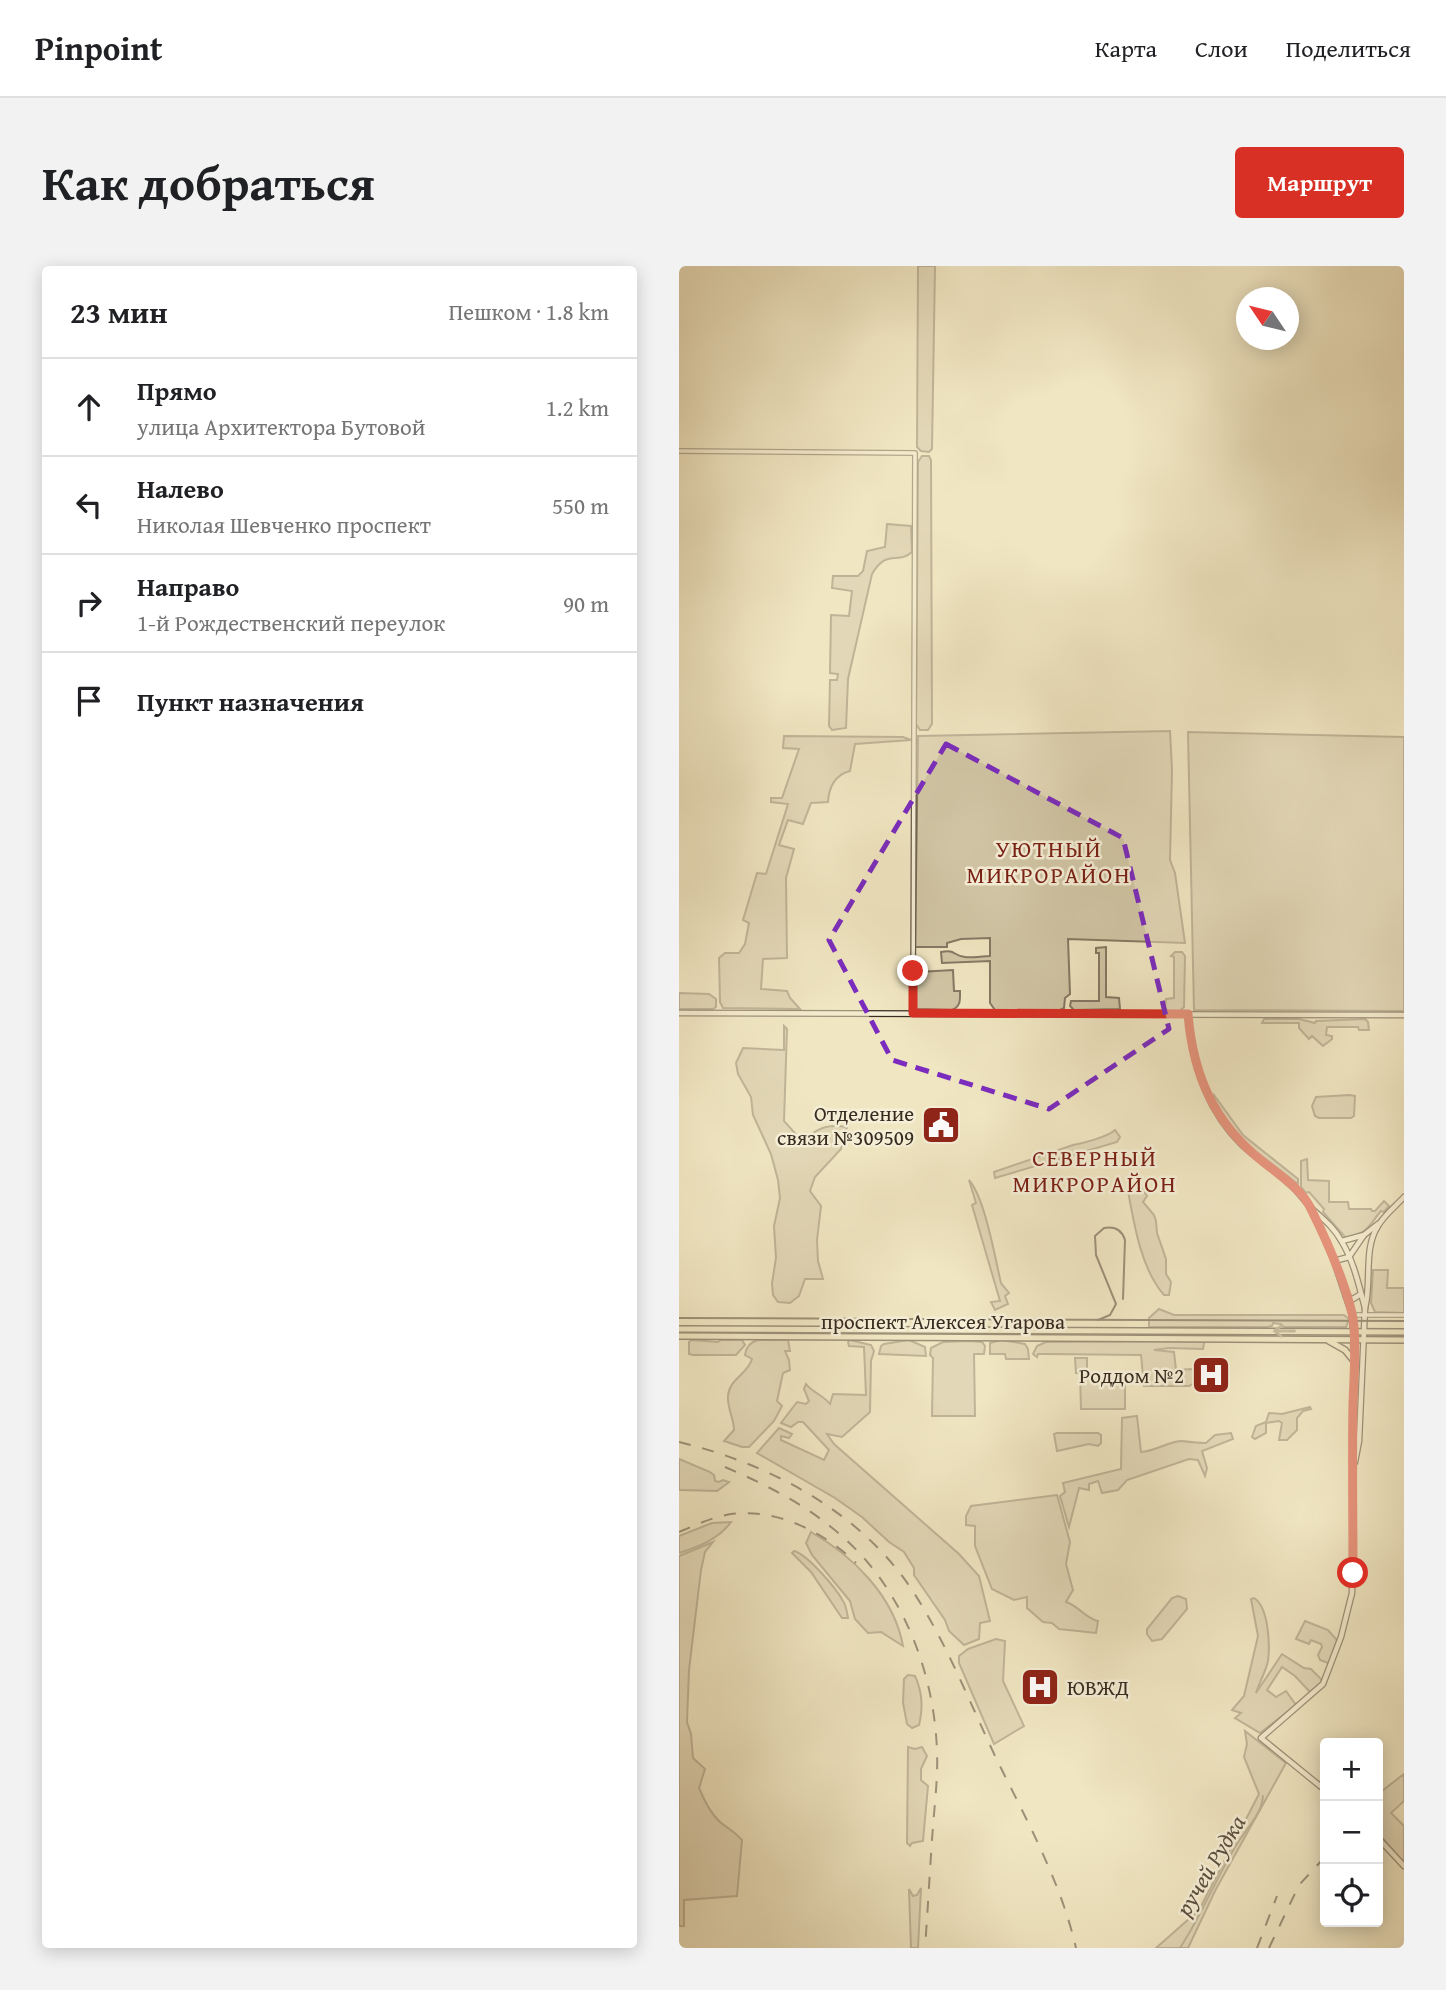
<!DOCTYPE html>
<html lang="ru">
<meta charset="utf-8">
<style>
:root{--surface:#fff;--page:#f2f2f2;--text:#202124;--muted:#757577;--line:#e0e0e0;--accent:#d93025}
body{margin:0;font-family:"Gentium Book Plus",serif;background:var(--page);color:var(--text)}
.controls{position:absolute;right:21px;bottom:21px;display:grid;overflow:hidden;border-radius:7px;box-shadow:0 4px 18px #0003}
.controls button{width:63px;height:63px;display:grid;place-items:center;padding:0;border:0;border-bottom:2px solid var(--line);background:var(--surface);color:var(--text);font:35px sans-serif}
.compass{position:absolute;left:557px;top:21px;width:63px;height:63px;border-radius:50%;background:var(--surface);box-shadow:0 4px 18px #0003;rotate:305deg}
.stop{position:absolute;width:21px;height:21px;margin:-16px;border:5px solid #d93025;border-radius:50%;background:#fff}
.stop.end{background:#d93025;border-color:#fff;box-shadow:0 2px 7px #0008}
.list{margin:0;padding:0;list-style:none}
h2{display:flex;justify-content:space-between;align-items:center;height:91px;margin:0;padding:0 28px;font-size:30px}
h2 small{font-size:23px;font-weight:400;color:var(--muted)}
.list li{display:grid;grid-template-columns:46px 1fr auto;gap:21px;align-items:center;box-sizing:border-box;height:98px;padding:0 28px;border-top:2px solid var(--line)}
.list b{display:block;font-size:26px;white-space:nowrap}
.list p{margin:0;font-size:23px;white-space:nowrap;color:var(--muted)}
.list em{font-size:23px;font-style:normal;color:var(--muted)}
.icon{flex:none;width:38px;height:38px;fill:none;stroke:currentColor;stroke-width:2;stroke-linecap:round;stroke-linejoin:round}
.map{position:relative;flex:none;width:725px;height:1682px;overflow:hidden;border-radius:7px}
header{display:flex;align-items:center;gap:42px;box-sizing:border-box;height:98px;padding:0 35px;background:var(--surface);border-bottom:2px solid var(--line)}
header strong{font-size:33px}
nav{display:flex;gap:38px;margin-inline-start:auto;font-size:24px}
.intro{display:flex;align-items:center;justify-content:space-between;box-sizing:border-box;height:168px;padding:0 42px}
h1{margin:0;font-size:49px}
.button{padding:18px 32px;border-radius:7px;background:var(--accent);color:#fff;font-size:24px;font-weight:700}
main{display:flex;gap:42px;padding:0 42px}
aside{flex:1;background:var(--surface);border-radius:7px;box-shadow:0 4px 18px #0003}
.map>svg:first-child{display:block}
</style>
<header>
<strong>Pinpoint</strong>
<nav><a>Карта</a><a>Слои</a><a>Поделиться</a></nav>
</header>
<div class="intro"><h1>Как добраться</h1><a class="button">Маршрут</a></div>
<main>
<aside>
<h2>23 мин<small>Пешком · 1.8 km</small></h2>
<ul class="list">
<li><svg class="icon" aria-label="ahead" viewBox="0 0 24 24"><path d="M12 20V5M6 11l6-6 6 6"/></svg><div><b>Прямо</b><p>улица Архитектора Бутовой</p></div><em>1.2 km</em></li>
<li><svg class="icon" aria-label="left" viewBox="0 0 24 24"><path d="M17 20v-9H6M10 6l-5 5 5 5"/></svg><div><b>Налево</b><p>Николая Шевченко проспект</p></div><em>550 m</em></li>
<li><svg class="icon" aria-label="right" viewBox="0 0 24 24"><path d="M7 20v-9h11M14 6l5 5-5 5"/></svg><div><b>Направо</b><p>1-й Рождественский переулок</p></div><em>90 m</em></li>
<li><svg class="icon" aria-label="arrive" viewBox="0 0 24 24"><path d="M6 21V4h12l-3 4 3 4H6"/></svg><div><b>Пункт назначения</b></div></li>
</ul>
</aside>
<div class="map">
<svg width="725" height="1682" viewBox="0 0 725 1682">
<rect width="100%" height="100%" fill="#f0e6c2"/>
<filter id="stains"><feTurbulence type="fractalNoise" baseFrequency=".00286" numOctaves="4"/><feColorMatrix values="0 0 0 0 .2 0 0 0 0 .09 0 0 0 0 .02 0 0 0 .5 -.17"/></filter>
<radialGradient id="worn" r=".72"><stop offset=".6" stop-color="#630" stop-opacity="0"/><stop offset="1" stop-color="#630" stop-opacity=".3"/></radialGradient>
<g fill="#d1c6a6" stroke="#857863" stroke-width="2">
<path d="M239,0H256L253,183L250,186L242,185L238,181Z"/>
<path d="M243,190H250L252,194L253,458L249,464H241L237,458L239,196Z"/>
<path d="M208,258L232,260L233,286C219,299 208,282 193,308L169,413L167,462L153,464L150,460L151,414H158L159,408L151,407L152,349L170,350L173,325L153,322L154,310H179L184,305L188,285L206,281Z"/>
<path d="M491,465L493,504L491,594L496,607L506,677L389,673L391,728L386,732L385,742L381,744H316L311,737V695L263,697L262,686C277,683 274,690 286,691C294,692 303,690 311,690V672L282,673L268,677V681H236L239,470Z"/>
<path d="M509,466L725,471V745L515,744Z"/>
<path d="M105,470L224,471L232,474L176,478L171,505C156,509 150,520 149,536L132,537L124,558L109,554L100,579L115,583L107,612L108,692L84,693L82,723L108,725L111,732L121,743L44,742L41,736L40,692L46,687H60L66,678L70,657L64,654L78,607L87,608L109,538L92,536V532H103L120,483L104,482Z"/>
<path d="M427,681V731L440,732L441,743L395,744L391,740L392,735H420V687H417V682Z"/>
<path d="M496,686H503L506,690L505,741L501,745H489L486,742L487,733L495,732V691L492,690Z"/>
<path d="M274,704L275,725H281C281,734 282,740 273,744L237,743L236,711L239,706Z"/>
<path d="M0,727L30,728L37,733V741L34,743H0Z"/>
<path d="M585,753H620L636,757L637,755L686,753L689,756L690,764H680L679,761H648L647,769L653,770V773L644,780L633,770L630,773L620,762V757H583Z"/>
<path d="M105,760L108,763L105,855L122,874H126C139,861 150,858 168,861L162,883L136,911L131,925L142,940L138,974L139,995L144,1013H126L120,1030L111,1037L99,1036L94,1029L93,1017L97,992L95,960L101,932L99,914L92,888L74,849L72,831L59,808L57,797L64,782L105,784Z"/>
<path d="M535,829L564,869L619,913V918L568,879L550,858L534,834Z"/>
<path d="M671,829L676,830L675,850L672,852H640L636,850L633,840L637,831Z"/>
<path d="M436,864L441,871L438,876L316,912L315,906L394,879C405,877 428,871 436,864Z"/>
<path d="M628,893L629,914L650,915V936H669L670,943H692L693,945H696L705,935L710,940L705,946L702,945C689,960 691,966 667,972L644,946L645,943L630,926L627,927L622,921V895Z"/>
<path d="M290,914C306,932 316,992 322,1017L330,1027L326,1030L329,1038L316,1044L312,1036L321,1035L293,939L297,937Z"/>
<path d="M461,919L468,930L464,936L475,949L477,955L478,967L487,993V1008L492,1016L490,1029H485C462,1003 455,958 449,925Z"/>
<path d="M694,1004H709L708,1022H725V1047L696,1046L692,1037Z"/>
<path d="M480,1043L495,1049H665L670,1053L667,1061H605L602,1058L594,1057L593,1060L588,1061H470V1052Z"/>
<path d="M13,1074L39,1076L42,1074H63L66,1079L57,1089H14L10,1088V1076Z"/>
<path d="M79,1074H109L111,1085H106L110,1094L111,1104L104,1107L98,1135L103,1140L95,1155L70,1181H63L45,1175L55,1164C55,1153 48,1142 49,1130C50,1113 69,1108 73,1093L66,1089C67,1081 71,1076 79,1074Z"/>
<path d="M171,1074L192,1079L195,1085L192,1095L191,1146L163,1171L148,1168L155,1178L280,1288L300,1310L311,1355L301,1357L300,1373L285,1379L270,1365L266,1354L235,1309V1302L225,1286L210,1276L183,1251L156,1232L78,1187L100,1162L113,1168L110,1172L102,1170V1174L145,1194L150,1184L124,1156H119L112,1161L102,1157L118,1136L127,1138L130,1135L125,1123L127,1118C134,1127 143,1128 151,1138L154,1128L187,1129L185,1081L170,1080L169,1076Z"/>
<path d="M230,1074L246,1081L247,1090L200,1088L202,1080L205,1078Z"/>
<path d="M322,1074L346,1078L349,1083L350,1093H327L326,1088H311V1077Z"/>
<path d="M291,1075L303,1076L306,1080L305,1088H295L296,1150H253L254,1092L251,1089L252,1082L264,1076Z"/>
<path d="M522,1075L525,1077L524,1083L490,1082L475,1084L495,1086L497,1104L512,1103L517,1107V1116L510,1120H465L462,1089L367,1088H359L358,1091L354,1088L358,1080L367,1076Z"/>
<path d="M396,1092H408V1113L446,1114V1143H402L401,1107H397Z"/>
<path d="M631,1141L632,1143L624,1145L618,1152V1164L608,1174H600L603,1157L600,1155L587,1157V1167L576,1173L573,1171L577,1160L587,1156L590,1147L603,1148Z"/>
<path d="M458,1150L462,1186C477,1185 490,1175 503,1175C511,1176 519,1177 527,1177L536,1169L552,1167L554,1173L523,1185L528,1202L526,1210L519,1194L510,1193L448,1214L439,1224L423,1227L419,1215L410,1218V1224L400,1222L390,1261L381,1230L386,1226L384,1217L442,1203L443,1152Z"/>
<path d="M378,1167H419L422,1169V1177L419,1180L410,1178L378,1185L375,1168Z"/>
<path d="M0,1193L31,1206L35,1209L36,1215L40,1216L44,1214L50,1216L38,1225L0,1224Z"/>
<path d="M378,1229L391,1276L387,1298L394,1324L387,1336C400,1340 406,1352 419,1355L417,1367L380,1363L373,1357L364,1356L348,1342V1331L335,1334L313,1323L296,1280V1260L287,1259V1250L292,1240Z"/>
<path d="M52,1256C40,1273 19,1281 0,1287V1270L33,1257Z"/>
<path d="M132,1266C174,1290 215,1330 224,1380L202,1366L189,1367L176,1353L171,1335L133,1289L127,1277Z"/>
<path d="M34,1276L26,1286L22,1304L10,1404L8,1456L12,1468L14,1492L26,1503L20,1522C25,1534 31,1547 41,1556C49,1563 54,1564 63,1574L58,1630L5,1634V1660H0V1290Z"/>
<path d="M115,1285C128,1288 157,1322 164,1335C167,1339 168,1346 169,1352H163L132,1306L113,1287Z"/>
<path d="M499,1330L507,1333L508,1343L483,1373L473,1375L468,1368V1363L493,1332Z"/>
<path d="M575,1332C590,1341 591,1380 589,1395C587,1405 580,1417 577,1427L603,1388L625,1402L632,1403L642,1413L643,1416L635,1426L632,1427L616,1410L603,1401L588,1424L597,1431L607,1425L617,1439L581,1467L556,1452L562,1447L553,1444L565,1430L579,1370L572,1333Z"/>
<path d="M626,1355L649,1364L658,1374L652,1395L649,1397L641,1394L639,1389L643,1381L642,1378L632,1374L630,1378L617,1373Z"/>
<path d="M317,1373L326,1375L324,1415L345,1460L315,1478L280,1397V1390L289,1383Z"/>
<path d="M229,1409L236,1410C243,1425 244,1443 240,1459L233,1462L228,1458L224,1437L225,1413Z"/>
<path d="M566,1465L607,1497L537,1623L509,1682H477L520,1644L580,1528L565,1491L568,1478Z"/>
<path d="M229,1481L236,1483L243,1481L248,1490L242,1503V1514L249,1520L244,1575L233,1577L231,1580L228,1577Z"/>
<path d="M725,1508V1535L712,1547L725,1560V1597L699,1567V1528Z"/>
<path d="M242,1622L239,1682H232L230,1623L234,1630L238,1629Z"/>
</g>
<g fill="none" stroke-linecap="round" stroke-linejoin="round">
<path stroke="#827560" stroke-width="2" d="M501,1682C522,1650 536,1615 556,1581C565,1565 583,1549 584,1530"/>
<g stroke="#675a48" stroke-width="6">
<g id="tertiary">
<path d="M0,185L236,187L234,747"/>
<path d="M673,1049H725"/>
</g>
</g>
<g stroke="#392b20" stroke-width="7">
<g id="secondary">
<path d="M0,747L725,749"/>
<path d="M509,749C513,798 527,844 563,879C578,893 595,903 609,917C618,924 624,933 631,941C643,952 655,961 663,976C675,996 680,1020 686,1042"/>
<path d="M632,941L655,995L673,1049L675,1095L673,1327L662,1371L644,1418L582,1472L646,1524"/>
<path d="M663,975L685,969L699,958"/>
<path d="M655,995L670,991L685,969"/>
<path d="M667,1030L674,1033L682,1028"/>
<path d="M676,1196L680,1175L686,1042C693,1016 684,983 699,960C705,949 717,940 725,931"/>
<path d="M699,1572L725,1600"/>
</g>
</g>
<g stroke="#392b20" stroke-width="8">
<g id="primary">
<path d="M0,1063L725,1066"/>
<path d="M0,1070L725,1074"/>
<path d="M650,1075L666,1084L675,1095"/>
</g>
</g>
<use href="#tertiary" stroke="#f5efd7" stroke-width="3.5"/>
<use href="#secondary" stroke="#f5efd7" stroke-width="4.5"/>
<use href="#primary" stroke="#f0e6c2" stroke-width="5"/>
<g stroke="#392b20" stroke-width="2">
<path d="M0,1052L725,1055"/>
<path d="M419,1054L431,1049L437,1038L417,989L416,970L425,962C436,960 443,964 446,974L444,1033"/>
</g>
<g stroke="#392b20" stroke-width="2" stroke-dasharray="12 12" stroke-linecap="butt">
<path d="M0,1176C91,1198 183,1246 235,1327C268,1378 291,1437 317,1492C347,1553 382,1616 397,1682"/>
<path d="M46,1201C83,1217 120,1235 152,1261C220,1314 255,1401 258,1485C259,1510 256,1535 254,1560C251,1600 249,1641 246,1682"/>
<path d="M0,1266C15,1260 31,1252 47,1249C94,1240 144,1265 177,1297"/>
<path d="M578,1682L598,1630"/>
<path d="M590,1682L620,1619L646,1591"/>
</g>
</g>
<defs><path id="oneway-shaft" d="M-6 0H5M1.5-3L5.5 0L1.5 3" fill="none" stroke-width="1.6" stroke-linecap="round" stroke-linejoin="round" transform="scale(1.75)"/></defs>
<use stroke="#948871" href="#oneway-shaft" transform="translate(605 1065) rotate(-180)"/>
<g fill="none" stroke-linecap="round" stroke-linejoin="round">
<path stroke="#d93025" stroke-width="9" d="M234,705V747L509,748C514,809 535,857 583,895C599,908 623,923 632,943C648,975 664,1011 673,1047C678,1069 675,1112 674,1137C673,1194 674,1250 674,1307"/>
</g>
<path d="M0 0H725V1682H0ZM267,478L444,572L490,763L370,843L213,794L150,674Z" fill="#f0e6c2" fill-opacity=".55" fill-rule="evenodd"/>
<path fill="none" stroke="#7b2cbf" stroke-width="5" stroke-dasharray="14 9" stroke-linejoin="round" d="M267,478L444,572L490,763L370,843L213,794L150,674Z"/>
<defs>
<g id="civic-square" transform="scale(2.0125)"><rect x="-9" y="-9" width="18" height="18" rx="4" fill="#8f2418" stroke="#f5efd7"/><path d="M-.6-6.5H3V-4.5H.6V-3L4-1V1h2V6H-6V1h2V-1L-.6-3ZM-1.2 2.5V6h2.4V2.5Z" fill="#fff"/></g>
<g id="hospital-square" transform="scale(2.0125)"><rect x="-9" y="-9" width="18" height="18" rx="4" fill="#8f2418" stroke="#f5efd7"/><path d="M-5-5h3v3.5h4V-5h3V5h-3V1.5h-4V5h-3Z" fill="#fff"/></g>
</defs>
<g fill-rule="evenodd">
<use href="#civic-square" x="262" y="859"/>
<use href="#hospital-square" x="532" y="1109"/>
<use href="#hospital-square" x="361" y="1421"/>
</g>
<g text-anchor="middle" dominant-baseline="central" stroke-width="5" stroke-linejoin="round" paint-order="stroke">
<g font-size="21" fill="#392b20" stroke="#f5efd7" text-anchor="end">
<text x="235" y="847">Отделение<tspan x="235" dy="24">связи №309509</tspan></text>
<text x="505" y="1109">Роддом №2</text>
<text x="388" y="1421" text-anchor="start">ЮВЖД</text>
</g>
<g font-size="21" fill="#392b20" stroke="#f5efd7">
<text x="264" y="1055">проспект Алексея Угарова</text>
</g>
<g font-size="23" letter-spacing="2" fill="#7a1f14" stroke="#f5efd7">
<text x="370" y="582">УЮТНЫЙ<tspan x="370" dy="26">МИКРОРАЙОН</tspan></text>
<text x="416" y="891">СЕВЕРНЫЙ<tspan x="416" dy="26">МИКРОРАЙОН</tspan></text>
</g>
<g font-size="23" font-style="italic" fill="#5d5040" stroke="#f5efd7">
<text transform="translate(531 1599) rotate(-59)">ручей Рудка</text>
</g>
</g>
<rect width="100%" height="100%" filter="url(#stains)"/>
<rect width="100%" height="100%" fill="url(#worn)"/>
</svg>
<div class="controls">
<button>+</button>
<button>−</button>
<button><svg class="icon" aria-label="locate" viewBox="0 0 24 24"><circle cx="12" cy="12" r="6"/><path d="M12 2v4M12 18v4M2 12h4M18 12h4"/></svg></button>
</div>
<svg class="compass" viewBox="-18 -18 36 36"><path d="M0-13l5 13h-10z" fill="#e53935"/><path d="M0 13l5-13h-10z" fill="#757577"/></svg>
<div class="stop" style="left:674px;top:1307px"></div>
<div class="stop end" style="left:234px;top:705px"></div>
</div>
</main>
